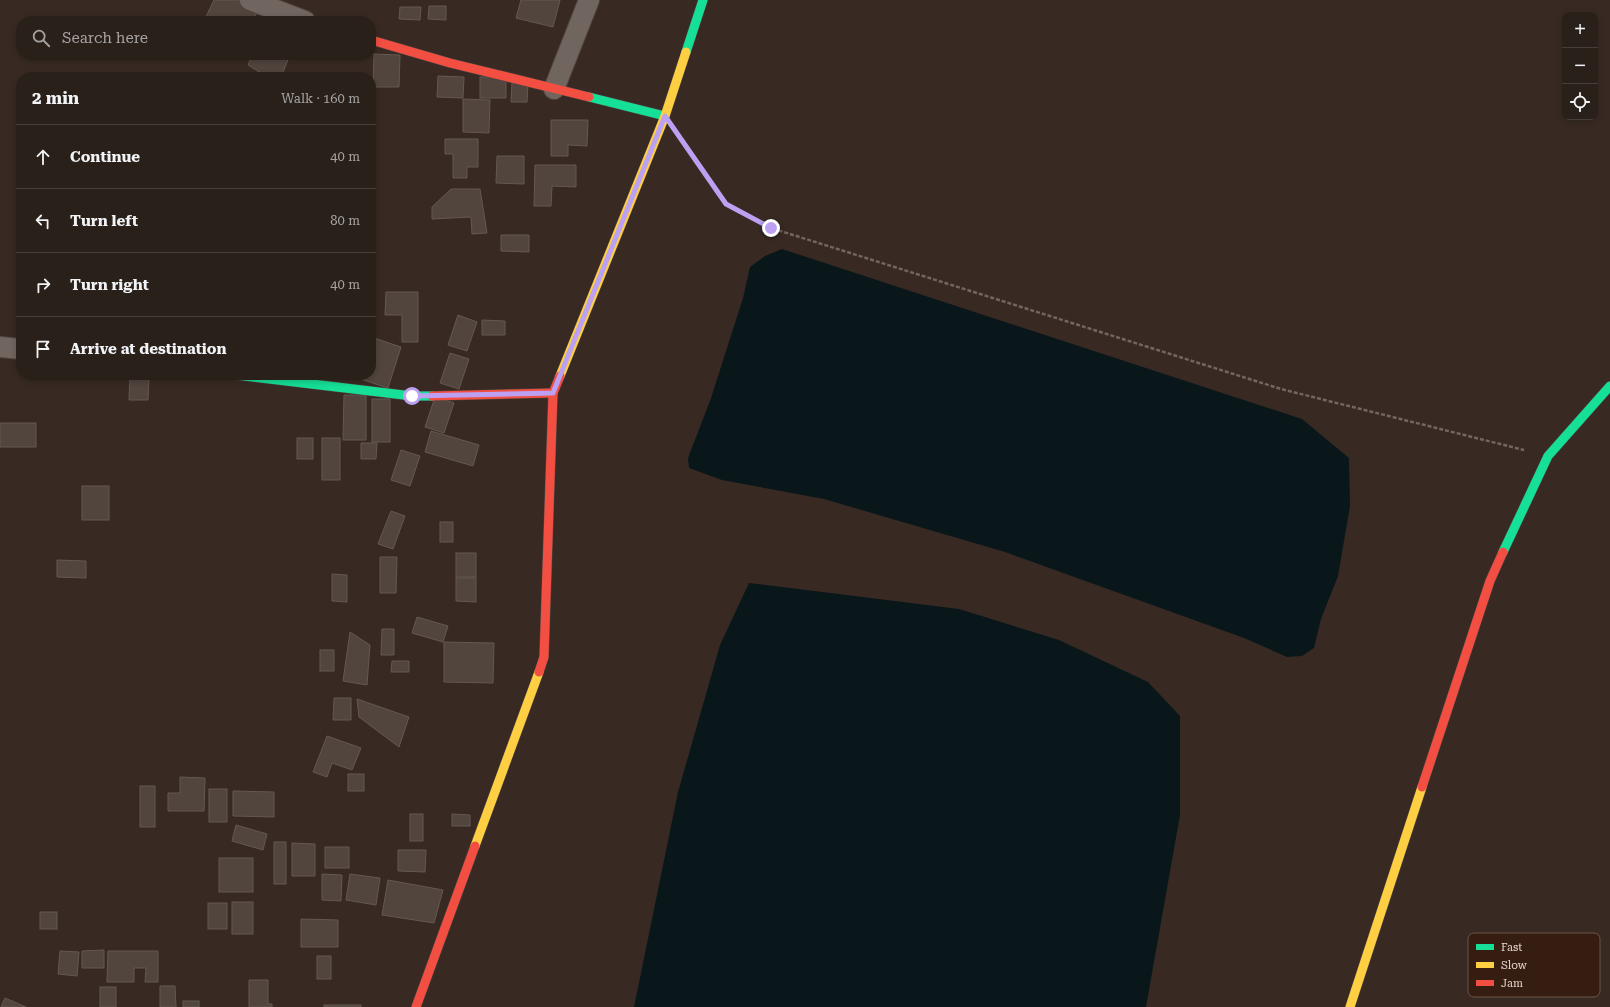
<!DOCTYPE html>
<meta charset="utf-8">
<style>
:root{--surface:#2a201a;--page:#362d27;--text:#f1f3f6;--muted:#a5a3a2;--line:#463e39}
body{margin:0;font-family:"Roboto Serif",serif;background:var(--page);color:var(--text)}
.controls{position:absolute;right:12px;top:12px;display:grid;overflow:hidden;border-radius:8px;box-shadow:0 2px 6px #0003}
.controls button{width:36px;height:36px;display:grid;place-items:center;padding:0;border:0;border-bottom:1px solid var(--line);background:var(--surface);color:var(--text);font:20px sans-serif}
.stop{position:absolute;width:12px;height:12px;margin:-9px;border:3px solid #bca0f2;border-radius:50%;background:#fff}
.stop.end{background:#bca0f2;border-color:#fff;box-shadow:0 1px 4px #0008}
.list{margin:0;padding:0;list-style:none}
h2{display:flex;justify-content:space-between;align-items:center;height:52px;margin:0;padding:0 16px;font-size:17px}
h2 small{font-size:13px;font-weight:400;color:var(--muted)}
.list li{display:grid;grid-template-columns:26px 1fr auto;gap:12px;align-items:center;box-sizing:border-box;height:64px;padding:0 16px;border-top:1px solid var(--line)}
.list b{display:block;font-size:15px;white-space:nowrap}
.list em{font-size:13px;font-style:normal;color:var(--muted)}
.icon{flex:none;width:22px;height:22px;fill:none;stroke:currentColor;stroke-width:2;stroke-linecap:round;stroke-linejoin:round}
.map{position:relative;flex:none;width:1610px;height:1007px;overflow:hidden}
.search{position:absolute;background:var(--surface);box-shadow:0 2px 6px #0003;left:16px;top:16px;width:360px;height:44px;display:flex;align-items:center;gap:10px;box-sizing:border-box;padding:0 14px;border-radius:16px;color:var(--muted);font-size:15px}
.panel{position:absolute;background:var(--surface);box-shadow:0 2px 6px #0003;left:16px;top:72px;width:360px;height:308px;border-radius:16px}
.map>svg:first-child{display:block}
</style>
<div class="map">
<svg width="1610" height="1007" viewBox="0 0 1610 1007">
<rect width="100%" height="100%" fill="#382a23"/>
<g fill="#09171b">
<path d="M782,249L1302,419L1349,458L1350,506L1338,576L1321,619L1314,648L1302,656L1287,657L1244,638L1005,552L824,499L722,480L689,468L688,458L711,398L743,298L750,267L765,256Z"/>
<path d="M749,583L959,609L1059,640L1148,682L1180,716V815L1146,1007H634L678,792L720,645Z"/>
</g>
<g fill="#51453e" stroke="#655852">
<path d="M214,0H242L259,8L253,21H204Z"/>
<path d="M521,0H560L553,27L516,18Z"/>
<path d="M429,6H446V20L428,19Z"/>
<path d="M400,7H421L420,20L399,19Z"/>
<path d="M374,54L400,55L399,87H373Z"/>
<path d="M252,55H290L281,77H267L248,65Z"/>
<path d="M438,76L464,77L463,98L437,97Z"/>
<rect x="480" y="77" width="26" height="21"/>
<path d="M512,83L528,84L527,102H511Z"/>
<path d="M463,99L490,100L489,133L463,132Z"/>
<path d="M551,120H588L587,146L568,145V156H551Z"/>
<path d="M445,139H478V167H467V178H453V154H445Z"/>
<path d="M497,156H524V184L496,183Z"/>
<path d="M535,165H576V187L552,186L551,206H534Z"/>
<path d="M451,189H480L487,233L472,234L471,217L432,219V207Z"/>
<path d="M501,235H529V252L501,251Z"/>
<path d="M386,292H418V342H402V315H385Z"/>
<path d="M458,315L477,322L467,351L448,345Z"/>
<path d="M482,320L505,321V335H482Z"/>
<path d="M371,337L401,347L388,388L348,375H371Z"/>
<path d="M450,353L469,359L459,389L440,383Z"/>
<path d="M130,378H149L148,400H129Z"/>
<path d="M344,395H366V440H343Z"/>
<path d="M435,397L454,403L444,433L425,427Z"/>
<rect x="372" y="399" width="18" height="43"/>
<rect x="0" y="423" width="36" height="24"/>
<path d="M431,431L479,445L473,466L425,452Z"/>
<rect x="297" y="438" width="16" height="21"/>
<rect x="322" y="438" width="18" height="42"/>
<path d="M361,443H377L376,459H361Z"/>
<path d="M401,450L420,456L410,486L391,480Z"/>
<rect x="82" y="486" width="27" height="34"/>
<path d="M391,511L405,516L393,549L378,544Z"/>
<rect x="440" y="522" width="13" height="20"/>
<rect x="456" y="553" width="20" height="24"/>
<path d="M380,557H397L396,593H380Z"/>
<path d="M57,560L86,561V578L57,577Z"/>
<path d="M332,574L347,575V602L332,601Z"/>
<path d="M456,578H476V602L456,601Z"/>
<path d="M417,617L448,626L443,642L412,633Z"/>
<path d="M382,629H394V655H381Z"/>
<path d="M350,632L370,645L367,685L343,681Z"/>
<path d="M444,642L494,643L493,683L444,682Z"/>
<rect x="320" y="650" width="14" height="21"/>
<path d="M392,661H409V672H391Z"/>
<path d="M334,698H351V720H333Z"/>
<path d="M357,699L409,717L399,747L359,717Z"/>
<path d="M327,736L361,748L352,770L332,763L327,777L313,772Z"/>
<rect x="348" y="774" width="16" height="17"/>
<path d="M180,777L205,778L204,811H168V793H180Z"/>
<rect x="140" y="786" width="15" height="41"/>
<rect x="209" y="789" width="18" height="33"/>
<path d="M233,791L274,792V817L233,816Z"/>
<rect x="410" y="814" width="13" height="27"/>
<path d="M452,814L470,815V826H452Z"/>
<path d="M236,825L267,834L263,850L232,841Z"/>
<rect x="274" y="842" width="12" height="42"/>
<path d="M292,843L315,844V876H292Z"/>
<rect x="325" y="847" width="24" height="21"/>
<path d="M398,850H426L425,872L398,871Z"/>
<rect x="219" y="858" width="34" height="34"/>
<path d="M322,874L342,875L341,901L322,900Z"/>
<path d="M350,874L380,878L376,905L346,900Z"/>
<path d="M388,880L443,890L434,923L382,915Z"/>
<rect x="232" y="902" width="21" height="32"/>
<rect x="208" y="903" width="19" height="26"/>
<rect x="40" y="912" width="17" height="17"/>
<path d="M301,919L338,920V947H301Z"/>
<path d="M104,950V968H82V951Z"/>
<path d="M60,951L79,952L77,976L58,974Z"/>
<path d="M108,951H158V982H145L146,968H134V982H107Z"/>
<rect x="317" y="956" width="14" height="23"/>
<path d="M249,980H268V1004H272V1007H249Z"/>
<path d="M160,986H175L176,1007H160Z"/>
<rect x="100" y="987" width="16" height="20"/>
<path d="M5,998L26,1007H1Z"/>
<rect x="183" y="1001" width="16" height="6"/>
<rect x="324" y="1005" width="37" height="2"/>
</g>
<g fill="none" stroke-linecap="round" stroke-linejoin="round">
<g stroke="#524540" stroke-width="22">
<g id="street">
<path d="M250,0L305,21"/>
<path d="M554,89L589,0"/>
<path d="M0,347L21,349"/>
</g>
</g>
<g stroke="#524540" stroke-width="10">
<g id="fast">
<path d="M686,52L703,0"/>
<path d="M589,97L665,116"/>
<path d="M236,375L412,396H432"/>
<path d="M1503,552L1548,456L1610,386"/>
</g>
</g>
<g stroke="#524540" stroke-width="10">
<g id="slow">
<path d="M560,376L665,116L686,52"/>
<path d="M475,846L539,672"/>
<path d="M1350,1007L1422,787"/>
</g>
</g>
<g stroke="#524540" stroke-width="10">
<g id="jam">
<path d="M371,40L450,63L589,97"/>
<path d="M432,396L553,393"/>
<path d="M539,672L544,657L553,393L560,376"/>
<path d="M1422,787L1490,581L1503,552"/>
<path d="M416,1007L475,846"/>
</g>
</g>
<path stroke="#726661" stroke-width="2.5" stroke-dasharray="4 2" stroke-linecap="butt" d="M681,139L726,204L771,228L1281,389L1524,450"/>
<use href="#street" stroke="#71665f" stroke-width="20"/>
<use href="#fast" stroke="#16e098" stroke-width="9"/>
<use href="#slow" stroke="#ffcf43" stroke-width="9"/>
<use href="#jam" stroke="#f24e42" stroke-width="9"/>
</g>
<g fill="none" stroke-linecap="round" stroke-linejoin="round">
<path stroke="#bca0f2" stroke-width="5" d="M412,396L553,393L665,116L726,204L771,228"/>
</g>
<rect x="1468" y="933" width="132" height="64" rx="6" fill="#361d11" stroke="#6b5449" stroke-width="1"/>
<rect x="1476" y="944" width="18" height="6" fill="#16e098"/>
<rect x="1476" y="962" width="18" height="6" fill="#ffcf43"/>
<rect x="1476" y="980" width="18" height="6" fill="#f24e42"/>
<g font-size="11" fill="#e6d5cd">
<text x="1501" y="951">Fast</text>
<text x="1501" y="969">Slow</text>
<text x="1501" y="987">Jam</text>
</g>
</svg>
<div class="controls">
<button>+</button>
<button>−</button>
<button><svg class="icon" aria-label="locate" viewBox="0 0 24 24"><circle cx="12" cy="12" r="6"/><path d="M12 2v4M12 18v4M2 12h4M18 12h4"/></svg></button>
</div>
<div class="stop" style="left:412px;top:396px"></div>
<div class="stop end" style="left:771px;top:228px"></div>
<div class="search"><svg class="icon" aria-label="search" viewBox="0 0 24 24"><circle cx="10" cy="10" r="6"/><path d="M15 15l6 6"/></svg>Search here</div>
<section class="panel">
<h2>2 min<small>Walk · 160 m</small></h2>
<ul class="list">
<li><svg class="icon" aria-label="ahead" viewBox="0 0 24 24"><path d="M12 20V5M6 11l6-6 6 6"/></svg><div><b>Continue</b></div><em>40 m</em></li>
<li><svg class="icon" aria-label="left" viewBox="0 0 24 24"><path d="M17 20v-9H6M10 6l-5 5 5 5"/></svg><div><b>Turn left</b></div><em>80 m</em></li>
<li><svg class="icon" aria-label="right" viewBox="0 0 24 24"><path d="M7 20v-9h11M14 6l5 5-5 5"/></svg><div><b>Turn right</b></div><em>40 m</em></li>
<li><svg class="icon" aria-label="arrive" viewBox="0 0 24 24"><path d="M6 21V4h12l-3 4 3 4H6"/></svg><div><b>Arrive at destination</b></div></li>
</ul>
</section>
</div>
